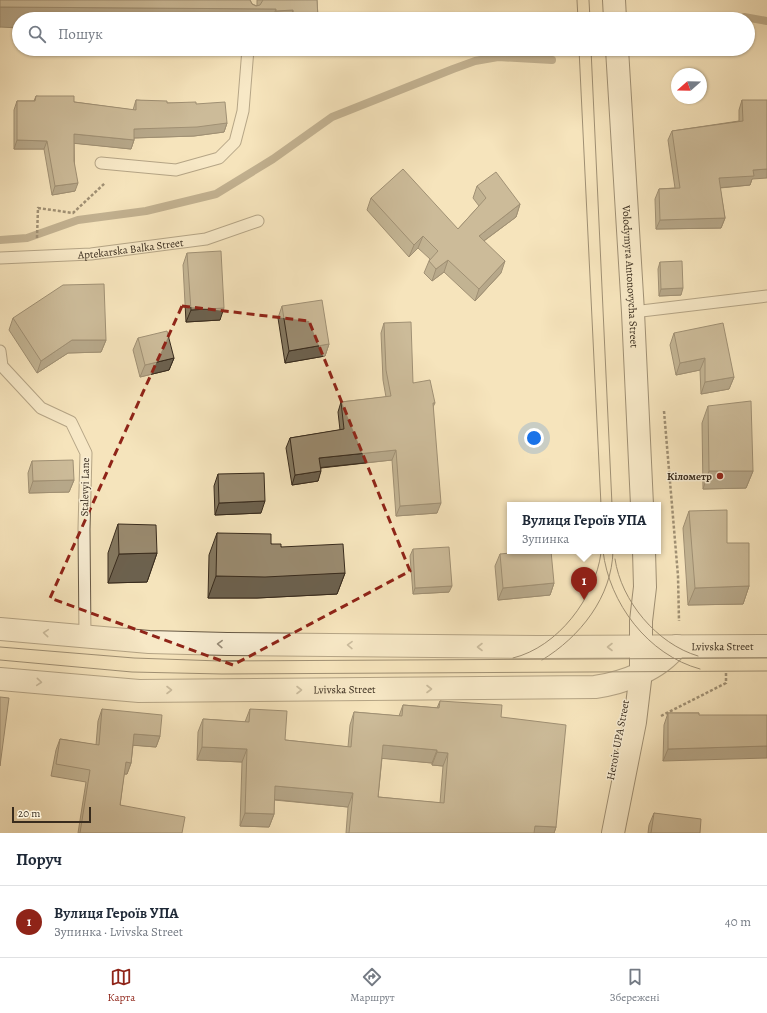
<!DOCTYPE html>
<html lang="uk">
<meta charset="utf-8">
<style>
:root{--surface:#fff;--page:#f6f6f7;--text:#1f2937;--muted:#747a83;--line:#e0e1e3;--accent:#8f2418}
body{margin:0;font-family:Alegreya,serif;background:var(--page);color:var(--text)}
.compass{position:absolute;left:671px;top:68px;width:36px;height:36px;border-radius:50%;background:var(--surface);box-shadow:0 1px 3px #0004;rotate:250deg}
.scale{position:absolute;left:12px;bottom:10px;width:79px;box-sizing:border-box;padding-left:4px;border:2px solid #382b1d;border-top:0;font-size:11px;line-height:14px;white-space:nowrap;color:#382b1d;-webkit-text-stroke:3px #f8edd3;paint-order:stroke}
.you{position:absolute;left:534px;top:438px;width:14px;height:14px;margin:-10px;border:3px solid #fff;border-radius:50%;background:#1a73e8;box-shadow:0 0 0 6px #1a73e833}
.badge{display:grid;place-items:center;width:26px;height:26px;border-radius:50%;background:var(--accent);color:#fff;font-size:13px;font-weight:700}
.pin{position:absolute;translate:-50% -33px;filter:drop-shadow(0 1px 2px #0008)}
.pin::after{content:'';position:absolute;top:21px;width:14px;height:12px;background:inherit;clip-path:polygon(0 0,100% 0,50% 100%)}
.popup{position:absolute;left:507px;top:502px;width:154px;height:52px;box-sizing:border-box;display:grid;place-content:center;border-radius:0px;background:var(--surface);filter:drop-shadow(0 1px 3px #0005);font-size:13px;white-space:nowrap;color:var(--muted)}
.popup b{font-size:15px;color:var(--text)}
.popup::after{content:'';position:absolute;left:50%;top:100%;margin-left:-8px;border:8px solid transparent;border-top-color:var(--surface)}
.list{margin:0;padding:0;list-style:none}
h2{display:flex;justify-content:space-between;align-items:center;height:52px;margin:0;padding:0 16px;font-size:17px}
h2 small{font-size:13px;font-weight:400;color:var(--muted)}
.list li{display:grid;grid-template-columns:26px 1fr auto;gap:12px;align-items:center;box-sizing:border-box;height:72px;padding:0 16px;border-top:1px solid var(--line)}
.list b{display:block;font-size:15px;white-space:nowrap}
.list p{margin:0;font-size:13px;white-space:nowrap;color:var(--muted)}
.list em{font-size:13px;font-style:normal;color:var(--muted)}
.icon{flex:none;width:22px;height:22px;fill:none;stroke:currentColor;stroke-width:2;stroke-linecap:round;stroke-linejoin:round}
.map{position:relative;flex:none;width:767px;height:833px;overflow:hidden}
.search{position:absolute;background:var(--surface);box-shadow:0 1px 3px #0004;left:12px;right:12px;top:12px;height:44px;display:flex;align-items:center;gap:10px;box-sizing:border-box;padding:0 14px;border-radius:22px;color:var(--muted);font-size:15px}
.sheet{height:124px;background:var(--surface)}
nav{display:flex;justify-content:space-around;align-items:center;box-sizing:border-box;height:56px;border-top:1px solid var(--line);background:var(--surface);font-size:11px;color:var(--muted)}
nav a{display:grid;justify-items:center;gap:2px}
nav .on{color:var(--accent)}
.map>svg:first-child{display:block}
</style>
<div class="map">
<svg width="767" height="833" viewBox="0 0 767 833">
<rect width="100%" height="100%" fill="#f5e4bc"/>
<filter id="stains"><feTurbulence type="fractalNoise" baseFrequency=".005" numOctaves="4"/><feColorMatrix values="0 0 0 0 .2 0 0 0 0 .09 0 0 0 0 .02 0 0 0 .5 -.17"/></filter>
<radialGradient id="worn" r=".72"><stop offset=".6" stop-color="#630" stop-opacity="0"/><stop offset="1" stop-color="#630" stop-opacity=".3"/></radialGradient>
<g fill="none" stroke-linecap="round" stroke-linejoin="round">
<g stroke="#83745c" stroke-width="8">
<path d="M740,19L744,17L767,21"/>
<path d="M663,51L668,49"/>
<path d="M0,240L27,238L78,220L146,211L216,194L273,159L332,117L453,69L475,61L498,57L552,60"/>
</g>
<g stroke="#675945" stroke-width="13">
<g id="lane">
<path d="M101,163L176,170L219,158L235,142L243,111L248,49"/>
<path id="s1" d="M0,258L91,254L206,239L258,221"/>
<path d="M633,312L767,296"/>
<path d="M0,351L2,366L41,408L71,422L86,453L84,529L85,637"/>
</g>
</g>
<g stroke="#675945" stroke-width="24">
<g id="street">
<path id="s2" d="M0,629L149,642L227,644L538,647L767,646"/>
<path id="s3" d="M0,679L139,691L595,687C623,683 659,670 677,646"/>
</g>
</g>
<g stroke="#382b1d" stroke-width="24">
<g id="secondary">
<path d="M614,0L615,19"/>
<path id="s4" d="M617,49L633,312L642,505"/>
<path d="M613,833L635,722L641,672V621L645,587L644,551"/>
</g>
</g>
<g stroke="#382b1d" stroke-width="2.5" stroke-dasharray="3 2" stroke-linecap="butt">
<path d="M37,238L38,208L73,213L105,183"/>
<path d="M664,411L678,576L679,621"/>
<path d="M661,716L726,683V671"/>
</g>
<use href="#lane" stroke="#f8edd3" stroke-width="11"/>
<use href="#street" stroke="#f8edd3" stroke-width="22"/>
<use href="#secondary" stroke="#f8edd3" stroke-width="22"/>
<g stroke="#382b1d" stroke-width="1">
<path d="M577,0L578,19"/>
<path d="M589,0L590,19"/>
<path d="M579,49L601,505"/>
<path d="M591,49L612,505"/>
<path d="M603,551C609,603 648,655 700,669"/>
<path d="M615,559C621,601 657,644 698,656"/>
<path d="M0,647L134,658L220,661L767,658"/>
<path d="M513,658C558,647 595,598 601,553"/>
<path d="M0,660L132,672L222,674L767,671"/>
<path d="M542,660C580,637 612,597 613,551"/>
</g>
</g>
<g fill="#847860" stroke="#382b1d" fill-rule="evenodd">
<path d="M0,0H250L252,4L257,6V0H317L318,18L317,19H19L0,27Z"/>
<path d="M36,96L74,102L133,110L136,100L167,103L196,104L227,123L224,132L194,136L134,138V140L131,149L74,143L75,191L52,195L44,149H14V110L17,101H34Z"/>
<path d="M742,100L752,179L750,185L720,188L725,218L721,228L656,229L655,199L659,189L675,188L668,140L672,131L739,121V110Z"/>
<path d="M477,186L520,204L516,217L484,241L501,273L475,301L444,272L432,281L424,273L429,261L430,259L418,248L409,257L367,210L371,198L458,229L479,206L473,198Z"/>
<path d="M187,253L220,320L186,322L183,265Z"/>
<path d="M660,262L681,295L659,296L658,269Z"/>
<path d="M282,306L329,344L325,356L285,363L278,318Z"/>
<path d="M13,318L106,340L101,352L68,353L37,373L9,330Z"/>
<path d="M384,323L413,383L435,403L433,407L437,513L396,516L392,460L321,468L318,481L292,485L286,448L290,438L340,430L338,412L341,402L386,397L383,380L381,333Z"/>
<path d="M674,333L734,377L729,389L701,394L700,370L676,375L670,345Z"/>
<path d="M138,338L174,358L169,370L140,377L133,350Z"/>
<path d="M708,406L753,471L746,488L703,489L702,423Z"/>
<path d="M32,461L74,480L69,492L29,493L28,473Z"/>
<path d="M218,474L261,513L215,515L214,486Z"/>
<path d="M689,511L727,543L749,586L743,604L688,605L683,528Z"/>
<path d="M118,524L157,553L147,582L108,583V553Z"/>
<path d="M217,533L271,544L281,547L345,573L337,594L257,598H208L209,555Z"/>
<path d="M413,549L449,592L413,594L410,556Z"/>
<path d="M500,554L554,583L550,595L498,600L495,566Z"/>
<path d="M440,701L501,717L556,827L554,833H346L348,807L274,800V814L269,827L240,826L242,762L197,760L198,732L203,719L245,722L250,709L285,740L348,747L350,725L354,712L399,716L403,705L437,708ZM382,758L432,763V765L443,766L440,803L378,797Z"/>
<path d="M102,709L160,736L156,747L133,745L131,763L127,774H124L120,805L182,833H78L86,782L51,776L56,750L60,739L96,745L98,721Z"/>
<path d="M668,713H699L663,761L664,725Z"/>
<path d="M654,813L700,833H648L649,825Z"/>
</g>
<g fill="#6c614e" stroke="#382b1d">
<path d="M0,7L276,9L272,19H19V28L0,27Z"/>
<path d="M293,10L290,19H273L276,11Z"/>
<path d="M227,123L224,132L194,136L131,138L134,129Z"/>
<path d="M74,134L134,140L131,149L71,143Z"/>
<path d="M17,140L47,141L44,149H14Z"/>
<path d="M767,169V178L752,179L750,185L716,188L719,178L753,170Z"/>
<path d="M78,183L75,191L52,195L55,186Z"/>
<path d="M520,204L516,217L474,248L479,236Z"/>
<path d="M725,218L721,228L656,229L660,220Z"/>
<path d="M423,236L418,248L409,257L414,245Z"/>
<path d="M448,260L444,272L432,281L436,269Z"/>
<path d="M505,261L501,273L475,301L479,289Z"/>
<path d="M683,288L681,295L659,296L661,289Z"/>
<path d="M224,308L220,320L186,322L191,310Z"/>
<path d="M72,340H106L101,352L68,353L37,373L41,361Z"/>
<path d="M329,344L325,356L285,363L289,351Z"/>
<path d="M174,358L169,370L140,377L145,365Z"/>
<path d="M705,358L700,370L676,375L680,363Z"/>
<path d="M734,377L729,389L701,394L705,382Z"/>
<path d="M396,450L392,460L316,468L319,458Z"/>
<path d="M321,471L318,481L292,485L295,475Z"/>
<path d="M709,471H753L746,488L703,489Z"/>
<path d="M74,480L69,492L29,493L33,481Z"/>
<path d="M265,501L261,513L215,515L219,503Z"/>
<path d="M441,503L437,513L396,516L400,506Z"/>
<path d="M157,553L147,582L108,583L119,554Z"/>
<path d="M345,573L337,594L257,598H208L216,576Z"/>
<path d="M554,583L550,595L498,600L503,588Z"/>
<path d="M452,586L449,592L413,594L415,588Z"/>
<path d="M749,586L743,604L688,605L695,588Z"/>
<path d="M134,734L160,736L156,747L130,745Z"/>
<path d="M383,745L437,750L432,763L378,758Z"/>
<path d="M767,746V758L663,761L668,749Z"/>
<path d="M202,747L247,749L242,762L197,760Z"/>
<path d="M437,752L448,753L443,766L432,765Z"/>
<path d="M126,762L131,763L127,774H122Z"/>
<path d="M275,786L353,793L348,807L270,799Z"/>
<path d="M245,813L274,814L269,827L240,826Z"/>
<path d="M535,826L556,827L554,833H532Z"/>
</g>
<g fill="#9a8b70" stroke="#382b1d" fill-rule="evenodd">
<path d="M0,0H250L252,4L256,6L260,5L263,0H317L318,18L294,19L293,10L276,11V9L0,7Z"/>
<path d="M36,96H74V102L136,110V100L167,101V103L196,102V104L225,102L227,123L197,127L134,129V140L74,134V161L78,183L55,186L47,141L17,140V101H35Z"/>
<path d="M742,100H767V169L753,170L754,176L719,178L725,218L660,220L659,189L680,188L672,131L743,121Z"/>
<path d="M403,169L458,229L486,198L477,186L496,172L520,204L479,236L505,261L479,289L448,260L436,269L429,261L438,251L423,236L414,245L371,198Z"/>
<path d="M221,251L224,308L191,310L187,253Z"/>
<path d="M682,261L683,288L661,289L660,262Z"/>
<path d="M104,284L106,340H72L41,361L13,318L63,285Z"/>
<path d="M322,300L329,344L289,351L282,306Z"/>
<path d="M411,322L413,383L430,380L435,403H433L441,503L400,506L396,450L319,458L321,471L295,475L290,438L344,429L341,402L391,396L386,370L384,323Z"/>
<path d="M723,323L734,377L705,382V358L680,363L674,333Z"/>
<path d="M167,331L174,358L145,365L138,338Z"/>
<path d="M751,401L753,471H709L708,406Z"/>
<path d="M73,460L74,480L33,481L32,461Z"/>
<path d="M264,473L265,501L219,503L218,474Z"/>
<path d="M727,510V543H749V586L695,588L689,511Z"/>
<path d="M118,524L156,525L157,553L119,554Z"/>
<path d="M217,533L271,534V544H281V547L343,544L345,573L265,577L216,576Z"/>
<path d="M449,547L452,586L415,588L413,549Z"/>
<path d="M531,551H551L554,583L503,588L500,554Z"/>
<path d="M0,697L9,698L0,766Z"/>
<path d="M440,701L502,705L501,717L566,725L556,827L535,826L534,833H349L353,793L275,786L274,814L245,813L247,749L202,747L203,719L249,722L250,709L287,711L285,740L351,747L354,712L402,716L403,705L439,708ZM383,745L437,750V752L448,753L444,803L378,797Z"/>
<path d="M102,709L162,715L160,736L134,734L131,763L126,762L120,805L185,817L182,833H80L90,770L56,764L60,739L99,745Z"/>
<path d="M668,713H699V715H767V746L668,749Z"/>
<path d="M654,813L701,819L700,833H651Z"/>
</g>
<defs><path id="oneway-chevron" d="M-2-3.5L2.5 0L-2 3.5" fill="none" stroke-width="1.6" stroke-linecap="round" stroke-linejoin="round"/></defs>
<g stroke="#988c78">
<use href="#oneway-chevron" transform="translate(46 633) rotate(-175)"/>
<use href="#oneway-chevron" transform="translate(220 644) rotate(-178)"/>
<use href="#oneway-chevron" transform="translate(350 645) rotate(-179)"/>
<use href="#oneway-chevron" transform="translate(480 647) rotate(-180)"/>
<use href="#oneway-chevron" transform="translate(610 647) rotate(180)"/>
<use href="#oneway-chevron" transform="translate(39 682) rotate(5)"/>
<use href="#oneway-chevron" transform="translate(429 689)"/>
<use href="#oneway-chevron" transform="translate(169 690)"/>
<use href="#oneway-chevron" transform="translate(299 690)"/>
</g>
<path d="M0 0H767V833H0ZM182,306L309,321L410,571L233,665L50,598Z" fill="#f5e4bc" fill-opacity=".55" fill-rule="evenodd"/>
<path fill="none" stroke="#8f2418" stroke-width="3" stroke-dasharray="8 5" stroke-linejoin="round" d="M182,306L309,321L410,571L233,665L50,598Z"/>
<circle fill="#8f2418" stroke="#f8edd3" stroke-width="1.5" cx="720" cy="476" r="4"/>
<g text-anchor="middle" dominant-baseline="central" stroke-width="3" stroke-linejoin="round" paint-order="stroke">
<g font-size="11" fill="#382b1d" stroke="#f8edd3">
<text stroke="none"><textPath href="#s1" startOffset="131">Aptekarska Balka Street</textPath></text>
<text stroke="none"><textPath href="#s4" startOffset="228">Volodymyra Antonovycha Street</textPath></text>
<text transform="translate(85 487) rotate(-89)">Stalevyi Lane</text>
<text stroke="none"><textPath href="#s2" startOffset="723">Lvivska Street</textPath></text>
<text stroke="none"><textPath href="#s3" startOffset="345">Lvivska Street</textPath></text>
<text transform="translate(618 740) rotate(-79)">Heroiv UPA Street</text>
</g>
<g font-size="11" font-weight="bold" fill="#382b1d" stroke="#f8edd3" text-anchor="end">
<text x="712" y="476">Кілометр</text>
</g>
</g>
<rect width="100%" height="100%" filter="url(#stains)"/>
<rect width="100%" height="100%" fill="url(#worn)"/>
</svg>
<svg class="compass" viewBox="-18 -18 36 36"><path d="M0-13l5 13h-10z" fill="#e53935"/><path d="M0 13l5-13h-10z" fill="#747a83"/></svg>
<div class="scale">20 m</div>
<div class="you"></div>
<div class="pin badge" style="left:584px;top:600px">1</div>
<div class="popup"><b>Вулиця Героїв УПА</b>Зупинка</div>
<div class="search"><svg class="icon" aria-label="search" viewBox="0 0 24 24"><circle cx="10" cy="10" r="6"/><path d="M15 15l6 6"/></svg>Пошук</div>
</div>
<section class="sheet">
<h2>Поруч<small></small></h2>
<ul class="list">
<li><span class="badge">1</span><div><b>Вулиця Героїв УПА</b><p>Зупинка · Lvivska Street</p></div><em>40 m</em></li>
</ul>
</section>
<nav>
<a class="on"><svg class="icon" aria-label="map" viewBox="0 0 24 24"><path d="M3 6l6-2 6 2 6-2v14l-6 2-6-2-6 2zM9 4v14M15 6v14"/></svg>Карта</a>
<a><svg class="icon" aria-label="directions" viewBox="0 0 24 24"><path d="M12 3l9 9-9 9-9-9zM9 14v-3h6M13 9l2 2-2 2"/></svg>Маршрут</a>
<a><svg class="icon" aria-label="saved" viewBox="0 0 24 24"><path d="M7 4h10v16l-5-4-5 4z"/></svg>Збережені</a>
</nav>
